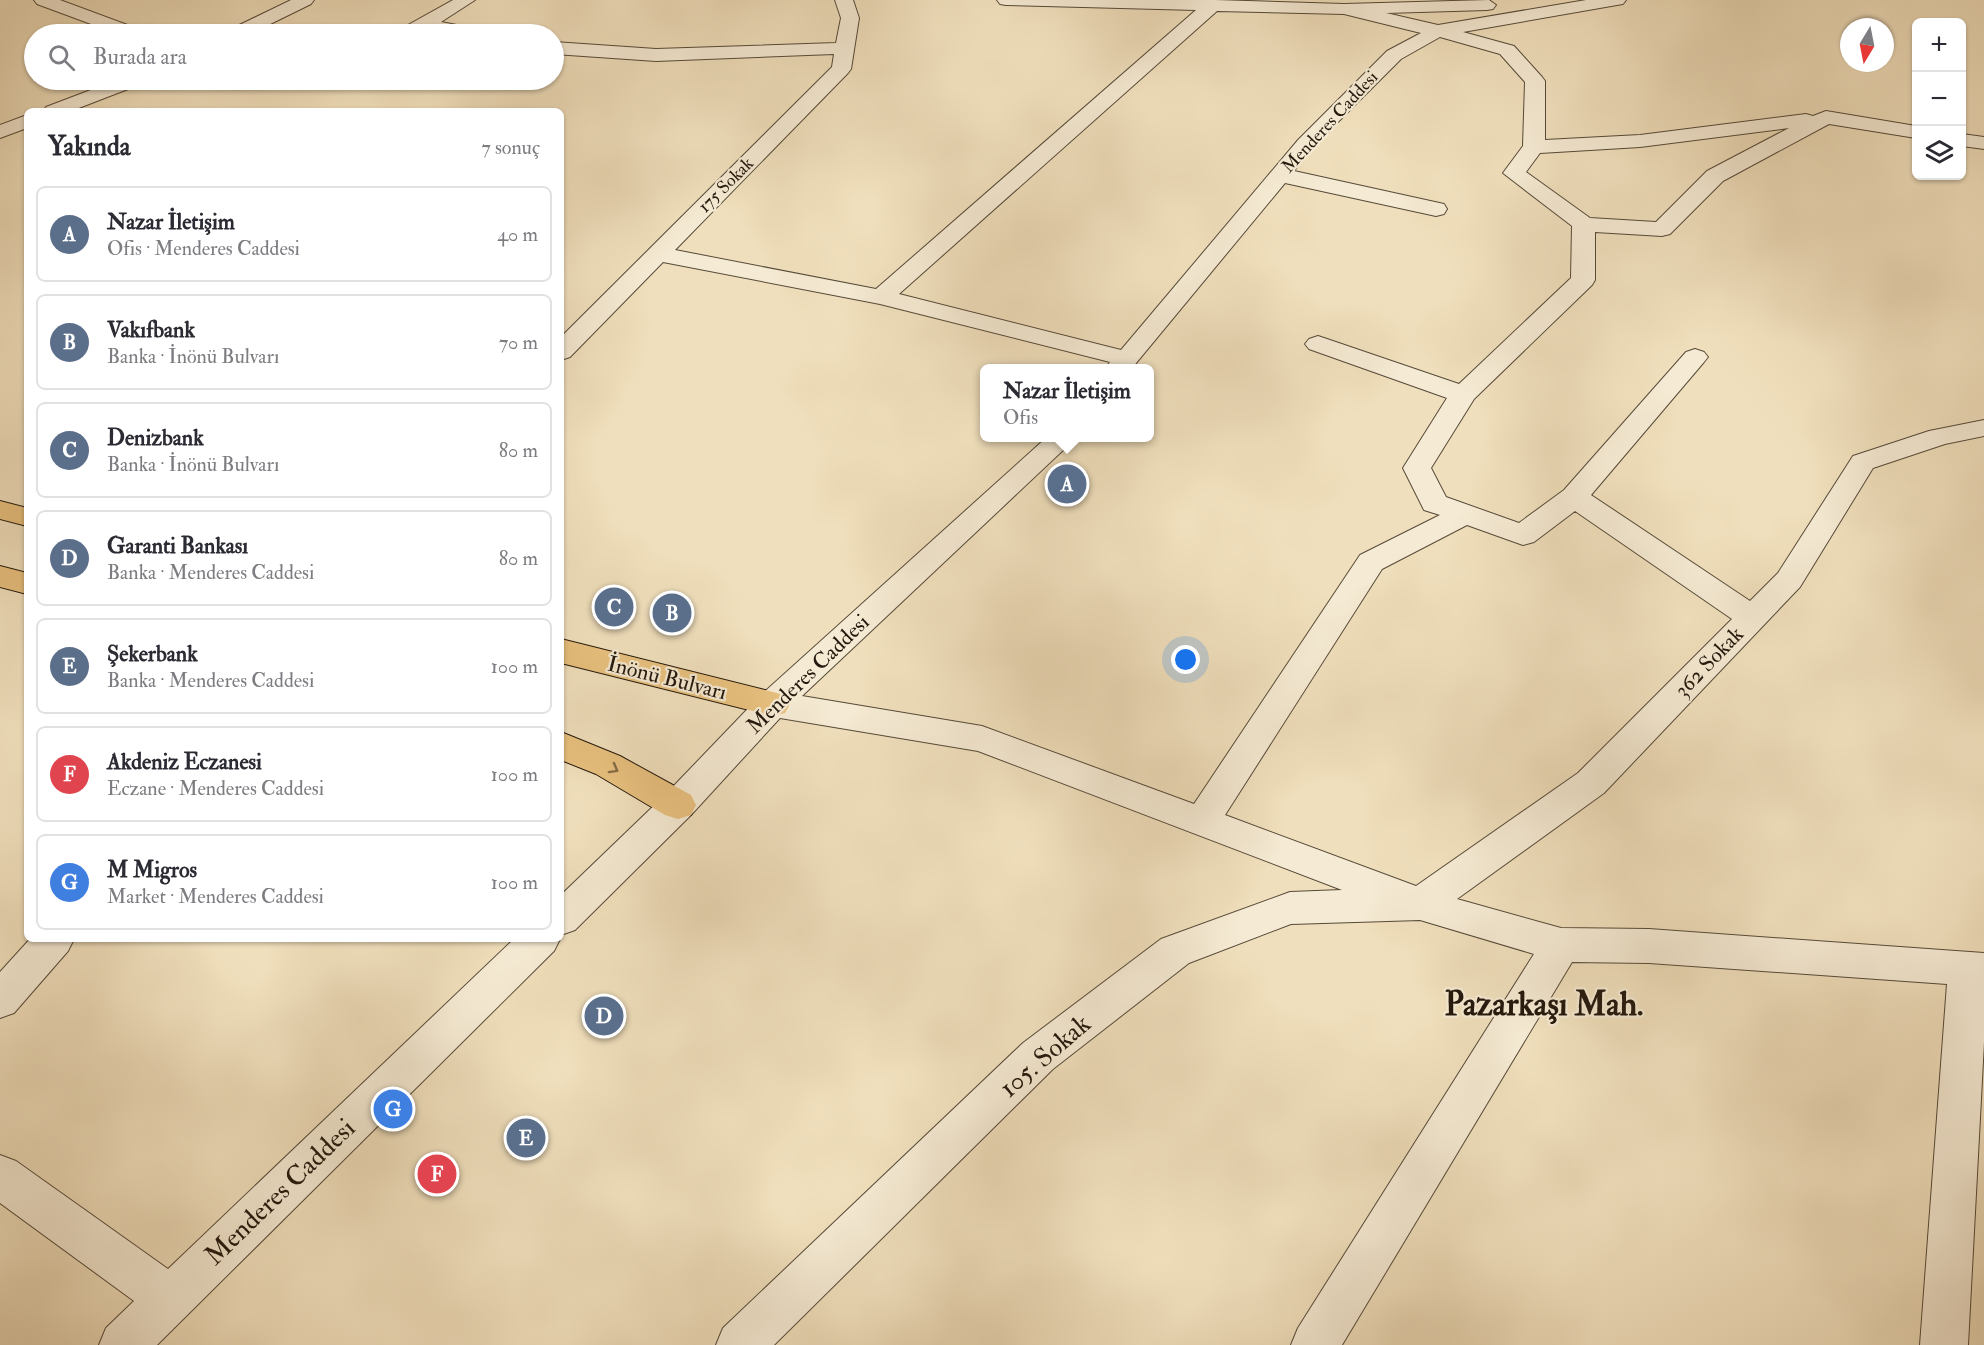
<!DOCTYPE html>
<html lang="tr">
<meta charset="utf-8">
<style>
:root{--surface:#fff;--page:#f2f2f3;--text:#2b2b33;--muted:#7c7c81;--line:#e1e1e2;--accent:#8f2418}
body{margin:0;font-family:"IM FELL Double Pica",serif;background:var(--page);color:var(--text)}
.controls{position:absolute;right:18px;top:18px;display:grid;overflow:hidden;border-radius:9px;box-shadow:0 2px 4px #0004}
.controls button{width:54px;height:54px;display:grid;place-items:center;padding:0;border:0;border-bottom:2px solid var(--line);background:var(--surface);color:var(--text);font:30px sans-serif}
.compass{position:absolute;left:1840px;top:18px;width:54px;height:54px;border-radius:50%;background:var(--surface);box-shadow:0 2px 4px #0004;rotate:190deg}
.you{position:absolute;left:1186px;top:660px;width:21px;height:21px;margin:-15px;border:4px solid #fff;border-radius:50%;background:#1a73e8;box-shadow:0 0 0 9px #1a73e833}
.badge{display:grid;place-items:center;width:39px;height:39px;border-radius:50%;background:var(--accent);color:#fff;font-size:20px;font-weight:700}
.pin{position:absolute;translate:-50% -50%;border:3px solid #fff;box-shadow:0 2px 6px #0006}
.popup{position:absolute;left:980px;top:364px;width:174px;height:78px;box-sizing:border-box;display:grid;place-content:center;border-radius:9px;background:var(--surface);filter:drop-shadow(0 2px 4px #0005);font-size:20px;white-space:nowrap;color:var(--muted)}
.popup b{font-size:22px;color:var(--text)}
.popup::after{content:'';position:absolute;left:50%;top:100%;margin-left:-12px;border:12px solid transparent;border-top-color:var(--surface)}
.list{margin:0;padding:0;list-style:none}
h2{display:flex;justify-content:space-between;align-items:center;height:78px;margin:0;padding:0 24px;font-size:26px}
h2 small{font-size:20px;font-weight:400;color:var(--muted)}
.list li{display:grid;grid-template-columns:39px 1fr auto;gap:18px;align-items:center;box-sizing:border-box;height:96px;margin:0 12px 12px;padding:0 12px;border:2px solid var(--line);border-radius:9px}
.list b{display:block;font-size:22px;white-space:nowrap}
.list p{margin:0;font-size:20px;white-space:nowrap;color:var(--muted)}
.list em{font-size:20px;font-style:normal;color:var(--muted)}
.icon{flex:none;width:33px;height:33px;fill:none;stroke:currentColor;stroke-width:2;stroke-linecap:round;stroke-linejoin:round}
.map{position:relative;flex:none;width:1984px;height:1345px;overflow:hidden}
.search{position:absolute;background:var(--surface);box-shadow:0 2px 4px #0004;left:24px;top:24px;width:540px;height:66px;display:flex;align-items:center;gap:15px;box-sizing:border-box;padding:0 21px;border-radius:33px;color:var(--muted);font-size:22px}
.panel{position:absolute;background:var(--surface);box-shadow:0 2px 4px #0004;left:24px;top:108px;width:540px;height:834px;border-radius:9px}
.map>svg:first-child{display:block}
</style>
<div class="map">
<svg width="1984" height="1345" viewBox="0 0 1984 1345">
<rect width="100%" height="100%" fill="#f0dfbc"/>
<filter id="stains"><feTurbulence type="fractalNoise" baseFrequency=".00333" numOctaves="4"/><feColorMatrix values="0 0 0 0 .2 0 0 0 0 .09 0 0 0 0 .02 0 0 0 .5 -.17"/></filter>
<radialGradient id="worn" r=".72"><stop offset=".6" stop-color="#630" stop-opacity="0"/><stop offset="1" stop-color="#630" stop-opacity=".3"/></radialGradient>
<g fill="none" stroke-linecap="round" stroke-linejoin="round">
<g stroke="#564a39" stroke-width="2">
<g id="minor">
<path d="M34,0H60L141,30L143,34H118L37,4Z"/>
<path d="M291,0H314L311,4L250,34H227L229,30Z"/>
<path d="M453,0H475L441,22L483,30L485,34H449L426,30L419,34H397L399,30Z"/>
<path d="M835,0H853L859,18L851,69L848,73L675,250L876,289L1196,10L1006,5L1000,4L997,0H1215L1344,4L1489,0L1496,5L1493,9L1487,10L1386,13L1438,25L1586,0H1626L1623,4L1617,5L1463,32L1514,46L1542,77L1545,81V140L1640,135L1806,114L1813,116L1826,111L1916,126V138L1829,124L1723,181L1670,234L1662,236L1595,232V280L1592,285L1474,399L1431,468L1446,497L1519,523L1564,490L1686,352L1695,349L1704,352L1708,357L1704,362L1591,495L1750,601L1778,573L1853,456L1929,431L1984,420V436L1945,444L1873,468L1800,587L1604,793L1457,899L1561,928L1649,929L1984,953V1042L1968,1345H1920L1947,984L1649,963L1572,962L1342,1345H1291L1298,1328L1534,954L1420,920L1291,924L1189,963L1053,1069L774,1345H716L723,1328L1023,1043L1161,939L1290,892L1342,890L978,751L780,718L691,815L575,930L561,935V895L665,795L761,695L1046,438H1076L802,696L982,726L1194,804L1360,555L1440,515L1424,510L1403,468L1447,398L1309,349L1305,344L1309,339L1318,336L1327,339L1459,384L1571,278L1572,226L1503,173L1523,146L1525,82L1500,54L1440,37L1401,59L1312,148L1294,171L1444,204L1447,209L1444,214L1436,216L1285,183L1132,368H1106L1110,362L880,304L663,262L570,357L561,360V337L832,67L834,54L656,61L554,54V42L656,49L836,43L841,18ZM1217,11L1344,14L1421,33L1387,51L1298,140L1121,350L899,294ZM1789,128L1707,171L1656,222L1590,218L1526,172L1540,153L1640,147ZM1575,511L1732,619L1578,773L1416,886L1225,815L1382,569L1467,525L1523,545L1534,542Z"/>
<path d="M117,80H144L141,84L71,111H43L46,107Z"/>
<path d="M27,115V128L0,138V125Z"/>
<path d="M1962,134L1984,137V149L1962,146Z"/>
<path d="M30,939H74L68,951L14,1013L0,1018V972Z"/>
<path d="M514,939H560L554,951L157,1345H99L106,1328L134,1301L0,1203V1155L16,1161L168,1269Z"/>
</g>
</g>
<g stroke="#23180d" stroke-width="2">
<g id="major">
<path d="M0,501L27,508V526L0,519Z"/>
<path d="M0,566L27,573V594L0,587Z"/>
<path d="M561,639L785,695L790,704L785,713L773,716L561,663Z"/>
<path d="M561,732L620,756L691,795L696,805L691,815L678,819L665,815L596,774L561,760Z"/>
</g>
</g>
<use href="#minor" fill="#f5ead3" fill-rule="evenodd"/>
<use href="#major" fill="#e8c07e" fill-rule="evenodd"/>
</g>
<defs><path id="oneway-chevron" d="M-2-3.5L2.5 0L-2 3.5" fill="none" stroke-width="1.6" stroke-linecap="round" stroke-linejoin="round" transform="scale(1.5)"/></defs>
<use stroke="#866c46" href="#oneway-chevron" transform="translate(614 769) rotate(29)"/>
<g text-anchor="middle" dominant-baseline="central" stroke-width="4.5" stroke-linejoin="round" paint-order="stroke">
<g font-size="18" fill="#23180d" stroke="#f5ead3">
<text transform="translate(1330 122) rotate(-47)">Menderes Caddesi</text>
<text transform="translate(726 185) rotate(-45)">175 Sokak</text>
</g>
<g font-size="22" fill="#23180d" stroke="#f5ead3">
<text transform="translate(1709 662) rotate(-46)">362 Sokak</text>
<text transform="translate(808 674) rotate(-44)">Menderes Caddesi</text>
<text transform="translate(667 678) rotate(14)">İnönü Bulvarı</text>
</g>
<g font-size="27" fill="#23180d" stroke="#f5ead3">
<text transform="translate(1045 1056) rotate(-41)">105. Sokak</text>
<text transform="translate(280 1192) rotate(-44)">Menderes Caddesi</text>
</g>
<g font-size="33" font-weight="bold" fill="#23180d" stroke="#f5ead3">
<text x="1544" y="1004">Pazarkaşı Mah.</text>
</g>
</g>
<rect width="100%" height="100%" filter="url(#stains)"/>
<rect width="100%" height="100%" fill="url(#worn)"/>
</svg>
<div class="controls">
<button>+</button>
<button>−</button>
<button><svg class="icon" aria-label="layers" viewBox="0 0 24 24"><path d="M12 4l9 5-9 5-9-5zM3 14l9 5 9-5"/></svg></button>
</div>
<svg class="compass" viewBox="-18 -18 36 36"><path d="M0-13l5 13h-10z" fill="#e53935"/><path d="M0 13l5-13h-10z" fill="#7c7c81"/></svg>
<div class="you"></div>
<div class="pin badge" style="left:1067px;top:484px;background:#5c6f8a">A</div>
<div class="popup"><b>Nazar İletişim</b>Ofis</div>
<div class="pin badge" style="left:672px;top:613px;background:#5c6f8a">B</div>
<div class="pin badge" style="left:614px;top:607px;background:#5c6f8a">C</div>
<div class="pin badge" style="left:604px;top:1016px;background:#5c6f8a">D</div>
<div class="pin badge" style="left:526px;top:1138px;background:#5c6f8a">E</div>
<div class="pin badge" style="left:437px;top:1174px;background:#e0444e">F</div>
<div class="pin badge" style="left:393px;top:1109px;background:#3f7fe0">G</div>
<div class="search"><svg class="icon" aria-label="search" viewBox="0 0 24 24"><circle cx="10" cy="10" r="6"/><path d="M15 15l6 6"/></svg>Burada ara</div>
<section class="panel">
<h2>Yakında<small>7 sonuç</small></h2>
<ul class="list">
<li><span class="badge" style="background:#5c6f8a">A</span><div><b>Nazar İletişim</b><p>Ofis · Menderes Caddesi</p></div><em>40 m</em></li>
<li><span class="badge" style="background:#5c6f8a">B</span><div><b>Vakıfbank</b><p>Banka · İnönü Bulvarı</p></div><em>70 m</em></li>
<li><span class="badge" style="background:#5c6f8a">C</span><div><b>Denizbank</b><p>Banka · İnönü Bulvarı</p></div><em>80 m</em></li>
<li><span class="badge" style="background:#5c6f8a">D</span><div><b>Garanti Bankası</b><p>Banka · Menderes Caddesi</p></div><em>80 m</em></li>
<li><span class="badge" style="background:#5c6f8a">E</span><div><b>Şekerbank</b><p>Banka · Menderes Caddesi</p></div><em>100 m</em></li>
<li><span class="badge" style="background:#e0444e">F</span><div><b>Akdeniz Eczanesi</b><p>Eczane · Menderes Caddesi</p></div><em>100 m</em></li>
<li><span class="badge" style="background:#3f7fe0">G</span><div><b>M Migros</b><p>Market · Menderes Caddesi</p></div><em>100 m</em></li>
</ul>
</section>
</div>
